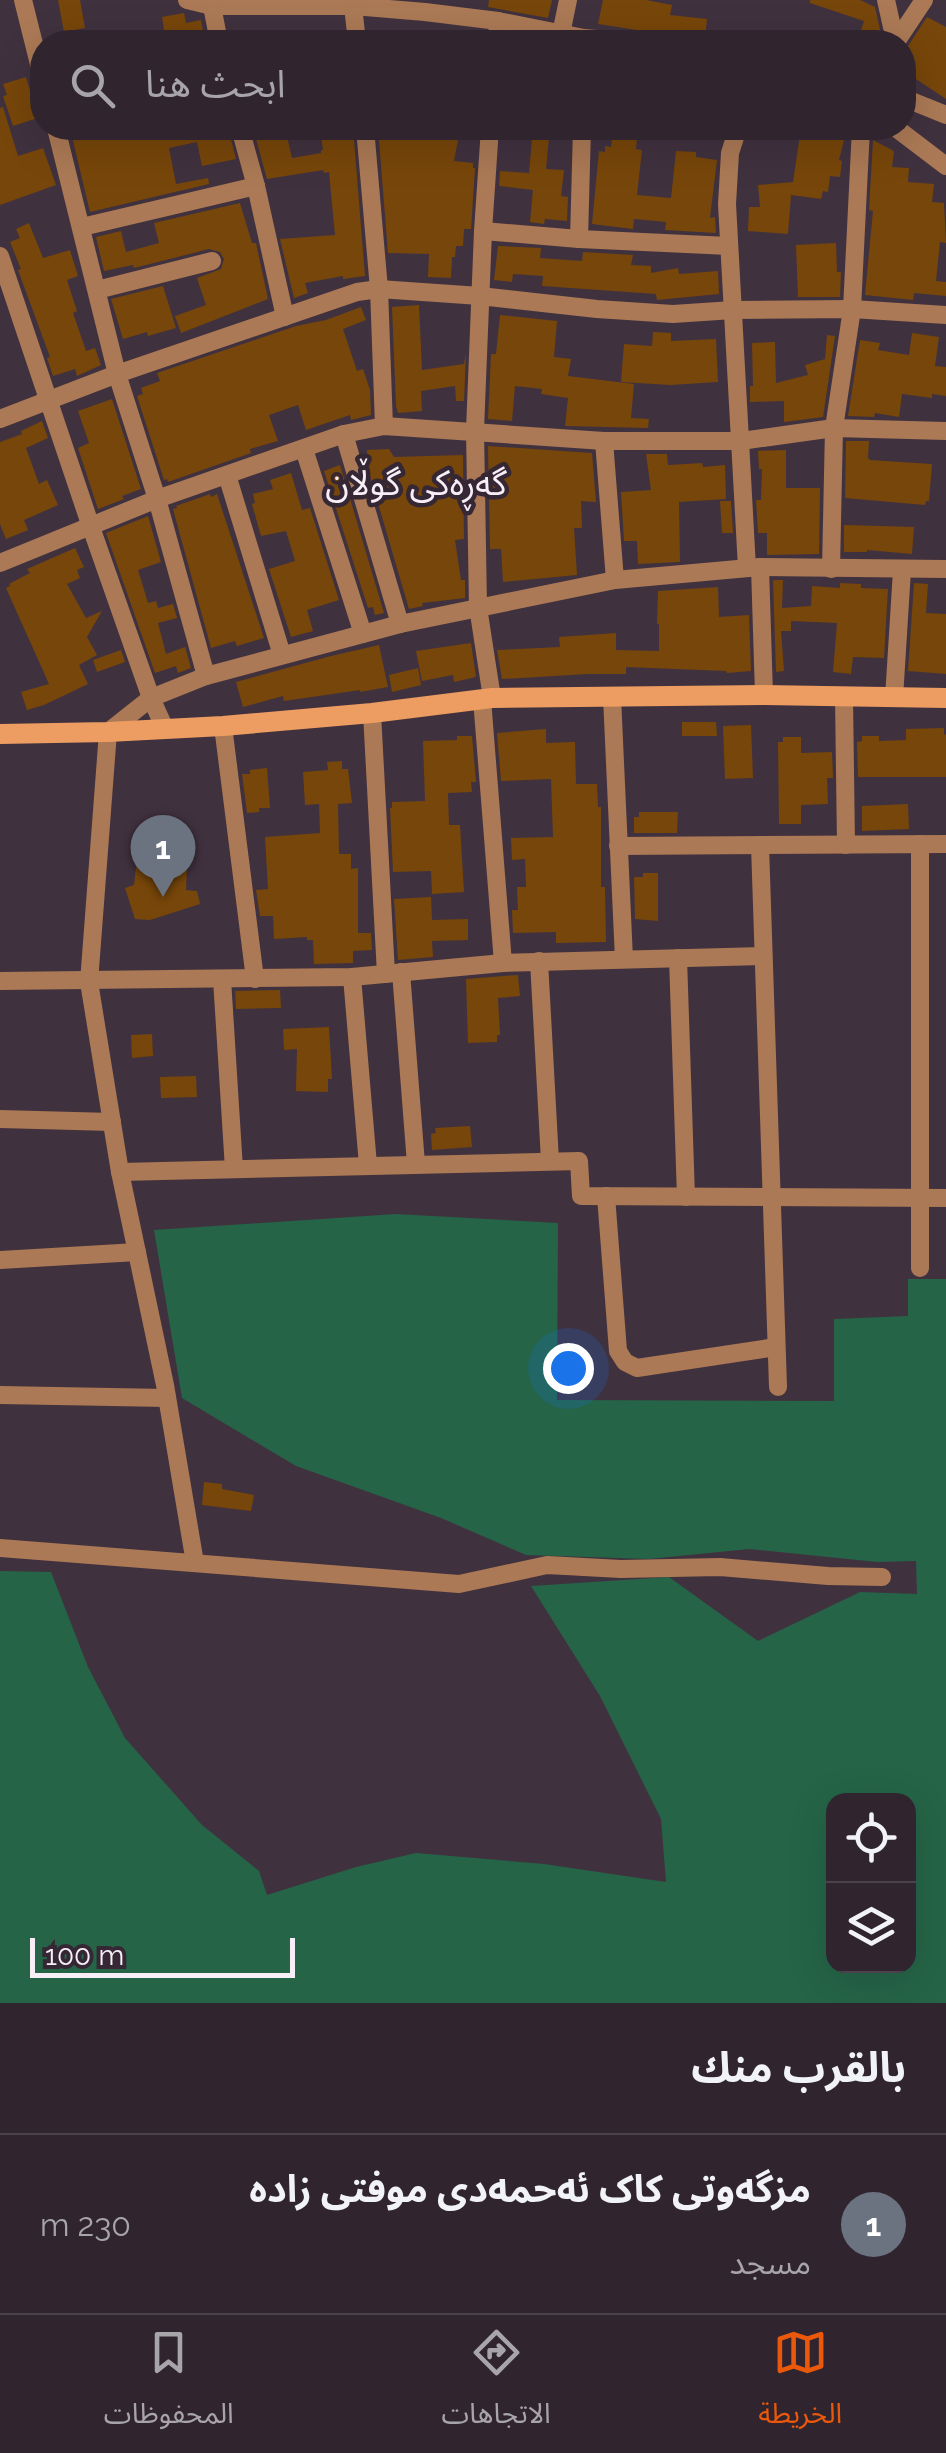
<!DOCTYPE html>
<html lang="ar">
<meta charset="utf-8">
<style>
:root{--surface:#30252f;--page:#382d37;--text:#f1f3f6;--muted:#a8a5aa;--line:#4b424b;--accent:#ea580c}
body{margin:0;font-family:Raleway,"Noto Sans Arabic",sans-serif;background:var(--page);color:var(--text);direction:rtl}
.controls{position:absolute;right:30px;bottom:30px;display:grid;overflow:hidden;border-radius:20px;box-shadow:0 10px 40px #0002}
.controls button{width:90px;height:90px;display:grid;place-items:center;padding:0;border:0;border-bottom:2px solid var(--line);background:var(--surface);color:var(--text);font:50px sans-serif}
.scale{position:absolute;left:30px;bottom:25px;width:265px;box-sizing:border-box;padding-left:10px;border:5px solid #f7eef7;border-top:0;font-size:28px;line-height:35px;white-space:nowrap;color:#f7eef7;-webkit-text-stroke:8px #352734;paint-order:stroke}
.you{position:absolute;left:568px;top:1368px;width:35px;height:35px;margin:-25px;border:8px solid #fff;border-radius:50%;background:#1a73e8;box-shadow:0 0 0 15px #1a73e833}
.badge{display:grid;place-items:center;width:65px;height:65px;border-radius:50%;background:var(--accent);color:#fff;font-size:32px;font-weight:700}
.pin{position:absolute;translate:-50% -82px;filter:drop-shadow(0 2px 5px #0008)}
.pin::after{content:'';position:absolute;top:52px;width:35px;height:30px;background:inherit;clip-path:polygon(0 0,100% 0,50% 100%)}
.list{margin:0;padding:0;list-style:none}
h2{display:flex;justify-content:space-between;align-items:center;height:130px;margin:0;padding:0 40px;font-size:42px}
h2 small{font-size:32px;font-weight:400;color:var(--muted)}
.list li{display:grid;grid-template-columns:65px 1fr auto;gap:30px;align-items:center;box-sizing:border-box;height:180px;padding:0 40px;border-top:2px solid var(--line)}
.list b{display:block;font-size:38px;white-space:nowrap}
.list p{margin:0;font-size:32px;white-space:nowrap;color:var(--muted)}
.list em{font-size:32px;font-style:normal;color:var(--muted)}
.icon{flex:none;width:55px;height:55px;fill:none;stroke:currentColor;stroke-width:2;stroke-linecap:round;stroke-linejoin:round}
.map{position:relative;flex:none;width:946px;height:2003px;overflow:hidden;direction:ltr}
.search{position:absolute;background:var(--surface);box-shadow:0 10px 40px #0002;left:30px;right:30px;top:30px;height:110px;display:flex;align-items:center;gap:25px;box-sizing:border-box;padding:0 35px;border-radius:40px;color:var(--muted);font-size:38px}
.sheet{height:310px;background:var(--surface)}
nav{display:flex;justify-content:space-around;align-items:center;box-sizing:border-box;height:140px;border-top:2px solid var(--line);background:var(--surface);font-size:28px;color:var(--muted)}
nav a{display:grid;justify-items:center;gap:5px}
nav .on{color:var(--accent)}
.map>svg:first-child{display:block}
</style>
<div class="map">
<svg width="946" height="2003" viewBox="0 0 946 2003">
<rect width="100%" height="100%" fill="#40313f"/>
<path fill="#256447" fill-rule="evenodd" d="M396,1214L558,1223L557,1400L834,1401V1319L908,1316V1279H946V2003H0V1571L51,1572L88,1667L125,1738L202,1825L259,1871L267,1895L356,1867L416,1853L544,1864L666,1882L661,1819L600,1696L531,1586L669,1577L758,1641L860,1592L917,1594L916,1561L877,1562L749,1549L649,1559L526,1555L441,1518L296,1466L182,1398L154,1230ZM834,1800H908V1966H834Z"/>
<g fill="#77460a">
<path d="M58,0H80L85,28L64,32Z"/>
<path d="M489,0H552L548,18L488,7Z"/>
<path d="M603,0H646L672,5L670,15L707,19L705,39L661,34L660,38L645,35L637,30L598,24Z"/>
<path d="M810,0H860L875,7L881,34L861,30L864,21L810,3Z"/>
<path d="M184,13L186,23L201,20L205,42H166L162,17Z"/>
<path d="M927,17L946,27V99L916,79L910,87L904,86V52Z"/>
<path d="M26,77L38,118L13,126L3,96L7,95L3,84Z"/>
<path d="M3,107L18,156L43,148L56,185L0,205V108Z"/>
<path d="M70,128H97L99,140L130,133L129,128H228L236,159L202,166L197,142L169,148L176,184L208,178L209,184L90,212Z"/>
<path d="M253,128H285L292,158L321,153V150H323L320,128H353L365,276L343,279V276L305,283L308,293L294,298L280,239L335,235L329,172L324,173L323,170L267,179Z"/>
<path d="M378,128H447L460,130L454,161L473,163V168H475L471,229H464L463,246H456L455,257H452L451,278L428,277L429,254L388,253Z"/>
<path d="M533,128H550L546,169L564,170L561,196L568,197L567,221L545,219L544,224L530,222L533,190L499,186L500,171L529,173Z"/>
<path d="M613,128H638L636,149L642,150L637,195L671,198L676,151L696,152V157L717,160L710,218L715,217L716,233L665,230L666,222L634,219L633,229L592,224L599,151L605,152V146L611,147Z"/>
<path d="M801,128H847L839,160L842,161L840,177L830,176L828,192L823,191L821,199L791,195L788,234L748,231L749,207H760L758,185L793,182Z"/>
<path d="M873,140L894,151L892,167L909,168L908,182L934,184L932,202L944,203L946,243L940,242L936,281L946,282V296L914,293L913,300L865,295L873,211L869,210Z"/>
<path d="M240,203L252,243H256L268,299L181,333L175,316L206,305L197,278L221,269L224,259L220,252L209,249L134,268L133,265L104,271L96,237L121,231L126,252L159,243L154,223Z"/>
<path d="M29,223L43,258L70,250L78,276L67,280L77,311L73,313L86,351L95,348L101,365L77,376L75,369L53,376L47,358L50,357L18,270L21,269L10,242L20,238L16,229Z"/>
<path d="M836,243L837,272H841L840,297H798L796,245Z"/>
<path d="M498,246L541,248L540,258L582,261L583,252L633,255L631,265L651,266V273L678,268L679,274L718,271L719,294L657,300L656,294L542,286L543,276L513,274L512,282L494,280Z"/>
<path d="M163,286L176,328L148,336L147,332L123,339L111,299Z"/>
<path d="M419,305L422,370L464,364L466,353L464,401H456L455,386L421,391L422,411L398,413L396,406L392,307Z"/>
<path d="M361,307L366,320L343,329L357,371L363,369L370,390L371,415L351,420L350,415L306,430L298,405L269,415L278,441L250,449L251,453L168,482L167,479L164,480L137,396L143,394L141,388L160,381L157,373L296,326L326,320Z"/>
<path d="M500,315L557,321L554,357L571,359L568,376L634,384L631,418L649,419L648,428L565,426L568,398L541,394L542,389L515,386L512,421L488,419L491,354H496Z"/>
<path d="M653,332L671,333V341L716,339L718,382L671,385L621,382L624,344L652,346Z"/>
<path d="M912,333L939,337L935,366L946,367V396L932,394V398L902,394L899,417L875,413L874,417L848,416L860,340L880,343L878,350L909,355Z"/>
<path d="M827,335L835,336L823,417L784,422V401L750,402V386H753L752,343L775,342L776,383L808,375L805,365L825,359Z"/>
<path d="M112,399L141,489L122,496L124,499L98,509L78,448L89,443L78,411Z"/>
<path d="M42,421L48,438L26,448L39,484L47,480L58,505L24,520L28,530L6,539L0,524V442L22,434L21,431Z"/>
<path d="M846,441H869L868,458L870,460L932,464L929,501H926L925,505L845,498Z"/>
<path d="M488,446L592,453L596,502L581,501L582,528H574L577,575L503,582L501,549H490Z"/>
<path d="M389,449L394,457L463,455L464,539L455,540L461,580H465V598L422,603L423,606L409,609L368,469L367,450Z"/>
<path d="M786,450V488H820L819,554L767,555V533H758L756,500H761L762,469H759L758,451Z"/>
<path d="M646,454H667L668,465L702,463L703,467L725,465L726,499L679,502L680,562L638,564L637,541H624L621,492L651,490Z"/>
<path d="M340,465L384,613L375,615L373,607L368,608L324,471Z"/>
<path d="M291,473L302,510L310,508L339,600L307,610L313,631L291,637L269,569L295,561L286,531L261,536L252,504L255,503L253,494L273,489L270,480Z"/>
<path d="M210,494L211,497L217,494L264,638L237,646L235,641L211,648L173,509L177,508L176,506Z"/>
<path d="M720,501H731L733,533H722Z"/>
<path d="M148,516L161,562L138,570L148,603L156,601L158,608L173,604L177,618L158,623L166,654L185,647L191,668L178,673L176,666L155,673L106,533Z"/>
<path d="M844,525L914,527L912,554L867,550V552H844Z"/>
<path d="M75,548L84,567L77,570L80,578L67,584L86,618L102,611L87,637L97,655L79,665L88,684L44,705L27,710L21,692L49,684L6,588L10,586L9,584L30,573L27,569Z"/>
<path d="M773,580H783L782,608L811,606L812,586L840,588V583L861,584V588L888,589L884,658L853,657L851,674L833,672L837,623L791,621V631H781L784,671L776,672Z"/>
<path d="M914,583L928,584L926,613L946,614V674L908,671Z"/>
<path d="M718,587L719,617L749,615L751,671L727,673L726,671L626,667V674H588L502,679L497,650L560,647L559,637L616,633V650L659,651V624H657L658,591Z"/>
<path d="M471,643L476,677L454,682L453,675L422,681L416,651Z"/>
<path d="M379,645L388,687L360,692V690L284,701L283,696L243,707L236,682L331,656Z"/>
<path d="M121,650L125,662L97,672L93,660Z"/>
<path d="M418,668L421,685L392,692L389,675Z"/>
<path d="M682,722H716L717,736H682Z"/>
<path d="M751,725L753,778L725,779L723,726Z"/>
<path d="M944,728V735L946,734V777H858L857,742L862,741V736H879V741L906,740V729Z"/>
<path d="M546,729V743L575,742L576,784H597L598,807H601V887H605L606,942L556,943V932L513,933L512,910H518L517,887H526L525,859L512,860L511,838L553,837L551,779L501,781L497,733Z"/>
<path d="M457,736H472L476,782H471L472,792L448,793L449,825H460L464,892L432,894L431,871L393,872L390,808H392V802L425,801L423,741L457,740Z"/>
<path d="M783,737H801V753L832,752L833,778H827L828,804L801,805V824H779L778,742H783Z"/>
<path d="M342,761V769H348L352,803L338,804L339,854H351V869L358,868V933H371L372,950L353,951V963L314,964L313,940H307V937L274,939L273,916H260L256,890L268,889L265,837L320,833L319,804L305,805L303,772L328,770L327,762Z"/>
<path d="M267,768L270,808H259V812L247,813L242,774H250V770Z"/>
<path d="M908,804L909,829L862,831V806Z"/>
<path d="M639,812H678L677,833H634V817H639Z"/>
<path d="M187,866L186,890L197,891L200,904L150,920L135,919L125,888L134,885L136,867Z"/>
<path d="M643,873H658V921L635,919L634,877H643Z"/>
<path d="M431,897L432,920L468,919V940L432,941L433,957L398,960L394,899Z"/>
<path d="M518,975L520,996L498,998L500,1035H497V1042L468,1043L466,979Z"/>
<path d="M280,990L281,1008L236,1009L235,991Z"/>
<path d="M329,1027L332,1079H328V1092L296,1091L297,1049L284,1050L283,1029Z"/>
<path d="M152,1034L153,1056L132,1058L131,1035Z"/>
<path d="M196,1076L197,1097L161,1098L160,1077Z"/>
<path d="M470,1126L472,1147L432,1150L431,1134L436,1133L435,1128Z"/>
<path d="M204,1482L222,1484V1489L254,1495L251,1511L202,1505Z"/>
</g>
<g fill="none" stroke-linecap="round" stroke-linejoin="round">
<g stroke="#ab7955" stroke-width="18">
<path d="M23,0L42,76"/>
<path d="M187,0L212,6H353L425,12L498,21L584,38L635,42"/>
<path d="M886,0L892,27L899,37"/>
<path d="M212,6L219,42"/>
<path d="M353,6L357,42"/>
<path d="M561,34L568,0"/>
<path d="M497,42L498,21"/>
<path d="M896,42L924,0"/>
<path d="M904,98L946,115"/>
<path d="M56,128L117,374L157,499L206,676"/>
<path d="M240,128L256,186L285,317"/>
<path d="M365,128L379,289L384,426"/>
<path d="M490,128L483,231L475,430L478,607L492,698"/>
<path d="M738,128L730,153L727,204L747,568"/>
<path d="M896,128L946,166"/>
<path d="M82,227L256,186"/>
<path d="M483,231L579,239L729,246"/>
<path d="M579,239L582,128"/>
<path d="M0,256L91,527L151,698L165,729"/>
<path d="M97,290L212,261"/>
<path d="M0,419L117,374L357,292L379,289L480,296L597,309L673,314L733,310L852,309L946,315"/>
<path d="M344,434L400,624"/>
<path d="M604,441L615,580"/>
<path d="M304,449L363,634"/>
<path d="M227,475L282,655"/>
<path d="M0,563L157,499L344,434L384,426L604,441H741L834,428L946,431"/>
<path d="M760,567L764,695"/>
<path d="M831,569L834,428L852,309L861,128"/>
<path d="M612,697L624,959"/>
<path d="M844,697L846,845"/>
<path d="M894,698L902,570"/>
<path d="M482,699L503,963"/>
<path d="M372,713L386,974"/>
<path d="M223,726L255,979"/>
<path d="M920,844V1268"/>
<path d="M760,845L778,1387"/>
<path d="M618,846L946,844"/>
<path d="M678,958L686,1197"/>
<path d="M539,961L550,1161"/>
<path d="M401,972L416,1164"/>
<path d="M352,977L368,1165"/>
<path d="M222,979L234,1169"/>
<path d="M0,981L352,977L503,963L763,956"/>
<path d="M0,1119L112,1122"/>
<path d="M120,1172L579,1161L581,1196L946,1198"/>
<path d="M606,1196L618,1351L625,1362L637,1368L776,1347"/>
<path d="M0,1260L137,1252"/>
<path d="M0,1395L167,1398"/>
<path d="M0,1548L459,1584L547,1565L621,1569L720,1567L828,1576L882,1577"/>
<path d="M195,1563L165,1385L120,1172L89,982L108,732L151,698L206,676L400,624L615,580L760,567L946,569"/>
</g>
<path stroke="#ed9d61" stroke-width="20" d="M0,734L108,732L223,726L372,713L492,698L764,695L946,698"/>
</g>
<g text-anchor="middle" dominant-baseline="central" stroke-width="9" stroke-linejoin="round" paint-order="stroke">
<g font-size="35" fill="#f7eef7" stroke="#352734">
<text x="416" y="482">گەڕەکی گوڵان</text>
</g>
</g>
</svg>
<div class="controls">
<button><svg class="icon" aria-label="locate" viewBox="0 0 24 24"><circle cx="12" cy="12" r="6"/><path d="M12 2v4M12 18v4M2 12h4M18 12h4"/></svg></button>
<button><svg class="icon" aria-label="layers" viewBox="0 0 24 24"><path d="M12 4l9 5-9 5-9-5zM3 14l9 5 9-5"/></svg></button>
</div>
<div class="scale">100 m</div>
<div class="you"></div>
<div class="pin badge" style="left:163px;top:897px;background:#6b7280">1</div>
<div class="search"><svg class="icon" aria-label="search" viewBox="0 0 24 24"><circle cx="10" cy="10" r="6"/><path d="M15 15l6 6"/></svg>ابحث هنا</div>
</div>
<section class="sheet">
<h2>بالقرب منك<small></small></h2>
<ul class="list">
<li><span class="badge" style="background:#6b7280">1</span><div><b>مزگەوتی کاک ئەحمەدی موفتی زادە</b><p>مسجد</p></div><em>230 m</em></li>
</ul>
</section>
<nav>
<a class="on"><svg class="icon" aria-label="map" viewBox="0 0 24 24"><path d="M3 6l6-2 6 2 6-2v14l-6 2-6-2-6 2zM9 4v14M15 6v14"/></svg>الخريطة</a>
<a><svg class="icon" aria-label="directions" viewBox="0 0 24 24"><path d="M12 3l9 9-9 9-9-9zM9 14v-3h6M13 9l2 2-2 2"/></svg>الاتجاهات</a>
<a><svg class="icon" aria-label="saved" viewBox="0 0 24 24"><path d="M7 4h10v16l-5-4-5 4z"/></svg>المحفوظات</a>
</nav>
